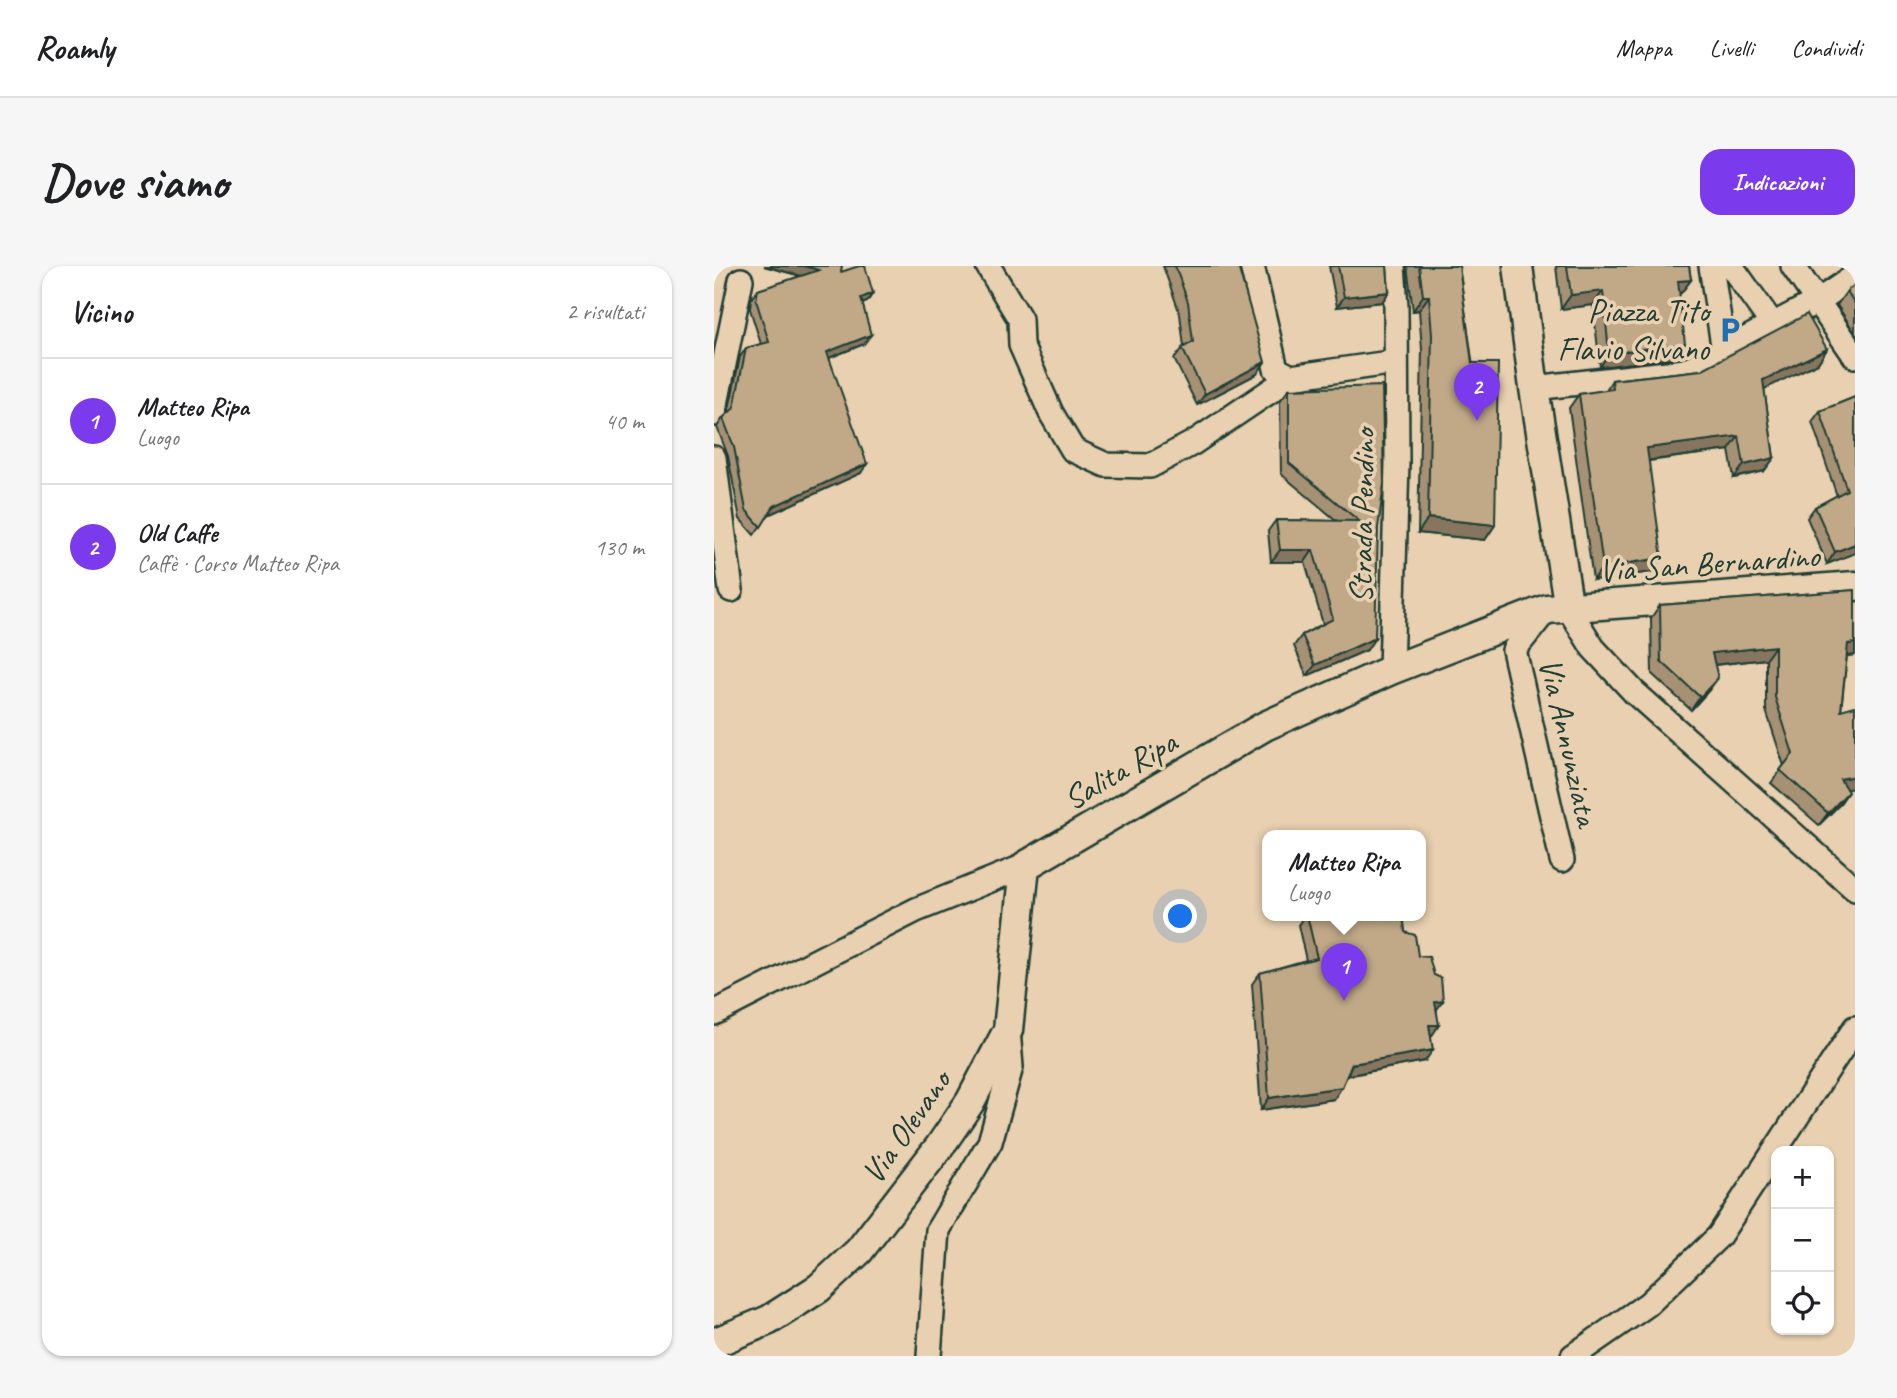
<!DOCTYPE html>
<html lang="it">
<meta charset="utf-8">
<style>
:root{--surface:#fff;--page:#f6f6f6;--text:#202124;--muted:#757577;--line:#e0e0e0;--accent:#7c3aed}
body{margin:0;font-family:Caveat,sans-serif;background:var(--page);color:var(--text)}
.controls{position:absolute;right:21px;bottom:21px;display:grid;overflow:hidden;border-radius:14px;box-shadow:0 2px 5px #0004}
.controls button{width:63px;height:63px;display:grid;place-items:center;padding:0;border:0;border-bottom:2px solid var(--line);background:var(--surface);color:var(--text);font:35px sans-serif}
.you{position:absolute;left:467px;top:651px;width:24px;height:24px;margin:-18px;border:5px solid #fff;border-radius:50%;background:#1a73e8;box-shadow:0 0 0 10px #1a73e833}
.badge{display:grid;place-items:center;width:46px;height:46px;border-radius:50%;background:var(--accent);color:#fff;font-size:23px;font-weight:700}
.pin{position:absolute;translate:-50% -58px;filter:drop-shadow(0 2px 4px #0008)}
.pin::after{content:'';position:absolute;top:37px;width:24px;height:21px;background:inherit;clip-path:polygon(0 0,100% 0,50% 100%)}
.popup{position:absolute;left:548px;top:564px;width:164px;height:91px;box-sizing:border-box;display:grid;place-content:center;border-radius:14px;background:var(--surface);filter:drop-shadow(0 2px 5px #0005);font-size:23px;white-space:nowrap;color:var(--muted)}
.popup b{font-size:26px;color:var(--text)}
.popup::after{content:'';position:absolute;left:50%;top:100%;margin-left:-14px;border:14px solid transparent;border-top-color:var(--surface)}
.list{margin:0;padding:0;list-style:none}
h2{display:flex;justify-content:space-between;align-items:center;height:91px;margin:0;padding:0 28px;font-size:30px}
h2 small{font-size:23px;font-weight:400;color:var(--muted)}
.list li{display:grid;grid-template-columns:46px 1fr auto;gap:21px;align-items:center;box-sizing:border-box;height:126px;padding:0 28px;border-top:2px solid var(--line)}
.list b{display:block;font-size:26px;white-space:nowrap}
.list p{margin:0;font-size:23px;white-space:nowrap;color:var(--muted)}
.list em{font-size:23px;font-style:normal;color:var(--muted)}
.icon{flex:none;width:38px;height:38px;fill:none;stroke:currentColor;stroke-width:2;stroke-linecap:round;stroke-linejoin:round}
.map{position:relative;flex:none;width:1141px;height:1090px;overflow:hidden;border-radius:21px}
header{display:flex;align-items:center;gap:42px;box-sizing:border-box;height:98px;padding:0 35px;background:var(--surface);border-bottom:2px solid var(--line)}
header strong{font-size:33px}
nav{display:flex;gap:38px;margin-inline-start:auto;font-size:24px}
.intro{display:flex;align-items:center;justify-content:space-between;box-sizing:border-box;height:168px;padding:0 42px}
h1{margin:0;font-size:49px}
.button{padding:18px 32px;border-radius:21px;background:var(--accent);color:#fff;font-size:24px;font-weight:700}
main{display:flex;gap:42px;padding:0 42px}
aside{flex:1;background:var(--surface);border-radius:21px;box-shadow:0 2px 5px #0004}
.map>svg:first-child{display:block}
</style>
<header>
<strong>Roamly</strong>
<nav><a>Mappa</a><a>Livelli</a><a>Condividi</a></nav>
</header>
<div class="intro"><h1>Dove siamo</h1><a class="button">Indicazioni</a></div>
<main>
<aside>
<h2>Vicino<small>2 risultati</small></h2>
<ul class="list">
<li><span class="badge">1</span><div><b>Matteo Ripa</b><p>Luogo</p></div><em>40 m</em></li>
<li><span class="badge">2</span><div><b>Old Caffe</b><p>Caffè · Corso Matteo Ripa</p></div><em>130 m</em></li>
</ul>
</aside>
<div class="map">
<svg width="1141" height="1090" viewBox="0 0 1141 1090">
<rect width="100%" height="100%" fill="#e8d0b0"/>
<filter id="ink" filterUnits="userSpaceOnUse"><feTurbulence type="fractalNoise" baseFrequency=".0143" numOctaves="2"/><feDisplacementMap in="SourceGraphic" scale="14" xChannelSelector="R" yChannelSelector="G"/><feConvolveMatrix kernelMatrix="1 2 1 2 8 2 1 2 1" color-interpolation-filters="sRGB"/></filter>
<g filter="url(#ink)">
<g fill="none" stroke-linecap="round" stroke-linejoin="round">
<g stroke="#1f3d34" stroke-width="28">
<g id="minor">
<path d="M274,0L306,53L307,79L337,147L359,184L392,199L436,200L479,177L577,111L682,96"/>
<path d="M538,0L562,103L577,111"/>
<path d="M997,0L1010,86"/>
<path d="M1017,0L1059,59"/>
<path d="M1079,0L1141,90"/>
<path d="M820,122L971,105L1104,35L1141,10"/>
<path d="M0,148L27,14"/>
<path d="M0,192L17,324"/>
<path d="M833,343L800,384L848,594"/>
<path d="M855,343L879,382L920,426L1141,623"/>
<path d="M677,404L683,197L682,40L679,0"/>
<path d="M0,747L202,644L311,600"/>
<path d="M215,1090L224,964L276,876L297,801L294,764"/>
<path d="M859,1090L934,1038L1005,970L1141,762"/>
</g>
</g>
<g stroke="#1f3d34" stroke-width="33">
<g id="tertiary">
<path d="M804,0L820,122L855,343"/>
<path d="M0,1077L55,1054L105,1022L145,985L226,880L256,836L294,764L311,600L551,460L677,404L833,343L1141,320"/>
</g>
</g>
<use href="#minor" stroke="#e8d0b0" stroke-width="23"/>
<use href="#tertiary" stroke="#e8d0b0" stroke-width="28"/>
</g>
<g fill="#a69175" stroke="#1f3d34" stroke-width="2">
<path d="M50,0L127,6L159,27L153,36L148,38L150,78L115,92L147,207L54,249L40,269L26,253L14,190L3,161L9,152L14,148L26,91L32,82L47,78L36,43L37,33L44,24L87,10Z"/>
<path d="M449,0H524L543,108L483,139L460,93L470,81L466,48Z"/>
<path d="M615,0H673L675,26L668,36L623,41Z"/>
<path d="M693,0H745L781,259L771,274L704,267L708,84L705,44L699,45Z"/>
<path d="M842,0H975L977,14L967,27L965,28L961,92L886,101L879,39L847,43Z"/>
<path d="M1141,19V67L1123,39L1133,25Z"/>
<path d="M1113,83L1104,97L1050,122L1060,192L1050,205L1020,212L1015,184L935,195L938,306L879,314L855,142L865,128L892,124L898,114L987,104Z"/>
<path d="M575,123L664,262L653,384L593,410L580,380L588,369L609,358L591,296H557L554,265L562,254L623,255L567,208L566,135Z"/>
<path d="M1141,131V287L1113,298L1093,252L1101,241L1123,230L1098,156L1106,145Z"/>
<path d="M1141,324V389L1133,390L1127,444L1132,523L1125,539L1105,559L1057,517L1070,500L1052,444V393L1001,399L995,424L977,444L938,408L937,352L946,339Z"/>
<path d="M591,649H689L691,666L704,690L723,744L717,771L711,795L633,810L620,833L547,844L538,718L546,707L592,694L584,659Z"/>
</g>
<g fill="#87765f" stroke="#1f3d34" stroke-width="2">
<path d="M50,0H90L105,4L99,13Z"/>
<path d="M977,14L967,27L954,29L964,15Z"/>
<path d="M889,25L879,39L847,43L857,29Z"/>
<path d="M675,26L668,36L623,41L630,31Z"/>
<path d="M159,27L153,36L140,41L147,32Z"/>
<path d="M709,30H715L705,44L699,45Z"/>
<path d="M157,69L150,78L107,95L113,86Z"/>
<path d="M971,78L961,92L886,101L895,87Z"/>
<path d="M1113,83L1104,97L1040,128L1049,114Z"/>
<path d="M551,96L543,108L483,139L491,128Z"/>
<path d="M1025,170L1015,184L923,196L933,182Z"/>
<path d="M1060,192L1050,205L1020,212L1030,199Z"/>
<path d="M153,198L147,207L54,249L60,240Z"/>
<path d="M714,252L781,259L771,274L704,267Z"/>
<path d="M1141,278V287L1113,298L1121,286Z"/>
<path d="M566,284H599L591,296H557Z"/>
<path d="M948,292L938,306L879,314L889,301Z"/>
<path d="M661,372L653,384L593,410L601,399Z"/>
<path d="M1141,377V389L1125,391L1134,378Z"/>
<path d="M1061,380L1052,393L989,400L998,387Z"/>
<path d="M1004,412L995,424L977,444L986,431Z"/>
<path d="M1141,510V522L1117,526L1126,513Z"/>
<path d="M1134,526L1125,539L1105,559L1114,547Z"/>
<path d="M729,735L721,746V736Z"/>
<path d="M715,759H725L717,771Z"/>
<path d="M719,784L711,795L630,810L638,798Z"/>
<path d="M628,821L620,833L547,844L555,832Z"/>
</g>
<g fill="#c1a988" stroke="#1f3d34" stroke-width="2">
<path d="M90,0H128L127,6L145,0H151L159,27L147,32L157,69L113,86L153,198L60,240L47,261L32,244L20,181L9,152L20,142L32,82L55,76L42,34L44,24L105,4Z"/>
<path d="M461,0H524L551,96L491,128L468,82L479,76L474,36Z"/>
<path d="M624,0H673L675,26L630,31Z"/>
<path d="M705,0H745L758,97H784L781,259L714,252L718,69L715,30H709Z"/>
<path d="M853,0H975L977,14L964,15L971,78L895,87L889,25L857,29Z"/>
<path d="M1141,19V38L1133,25Z"/>
<path d="M1093,48L1113,83L1049,114L1060,192L1030,199L1025,170L933,182L948,292L889,301L865,128L899,123L898,114L987,104Z"/>
<path d="M668,120L670,218L664,262L661,372L601,399L588,369L619,353L599,284H566L562,254L645,255L575,197V123Z"/>
<path d="M1141,131V278L1121,286L1101,241L1133,224L1106,145Z"/>
<path d="M1141,324V377L1134,378L1127,444L1141,440V510L1126,513L1134,526L1114,547L1066,504L1079,488L1061,431V380L998,387L1004,412L986,431L947,395L946,339Z"/>
<path d="M593,649H689L691,666L701,669L704,690L715,691L720,709L727,712L729,735L721,736L725,759H715L719,784L638,798L628,821L555,832L546,707L603,692Z"/>
</g>
</g>
<defs>
<g id="parking-bare" transform="scale(2.1)"><path d="M-3.5-5.5H1a3.5 3.5 0 0 1 0 7H-1V5.5H-3.5ZM-1-3.4V-.6H.8a1.4 1.4 0 0 0 0-2.8Z" fill="#1f6fb2" stroke="#e8d0b0" stroke-width="2.5" paint-order="stroke"/></g>
</defs>
<g fill-rule="evenodd">
<use href="#parking-bare" x="1016" y="64"/>
</g>
<g text-anchor="middle" dominant-baseline="central" stroke-width="7" stroke-linejoin="round" paint-order="stroke">
<g font-size="33" fill="#1f3d34" stroke="#e8d0b0" text-anchor="end">
<text x="995" y="45">Piazza Tito<tspan x="995" dy="38">Flavio Silvano</tspan></text>
</g>
<g font-size="33" fill="#1f3d34" stroke="#e8d0b0">
<text transform="translate(648 250) rotate(-89)">Strada Pendino</text>
<text transform="translate(995 297) rotate(-4)">Via San Bernardino</text>
<text transform="translate(855 476) rotate(77)">Via Annunziata</text>
<text transform="translate(406 504) rotate(-30)">Salita Ripa</text>
<text transform="translate(192 861) rotate(-55)">Via Olevano</text>
</g>
</g>
</svg>
<div class="controls">
<button>+</button>
<button>−</button>
<button><svg class="icon" aria-label="locate" viewBox="0 0 24 24"><circle cx="12" cy="12" r="6"/><path d="M12 2v4M12 18v4M2 12h4M18 12h4"/></svg></button>
</div>
<div class="you"></div>
<div class="pin badge" style="left:630px;top:735px">1</div>
<div class="popup"><b>Matteo Ripa</b>Luogo</div>
<div class="pin badge" style="left:763px;top:155px">2</div>
</div>
</main>
